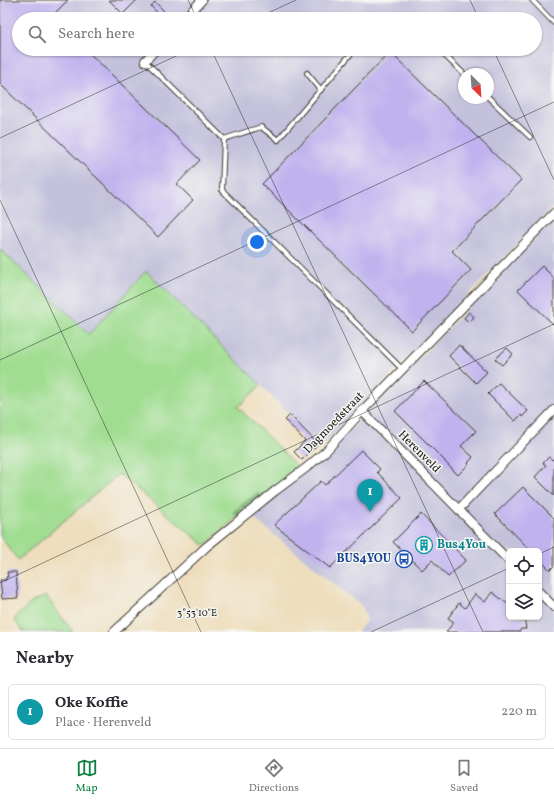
<!DOCTYPE html>
<meta charset="utf-8">
<style>
:root{--surface:#fff;--page:#f2f2f3;--text:#2b2b33;--muted:#7c7c81;--line:#e1e1e2;--accent:#0b8043}
body{margin:0;font-family:Vollkorn,serif;background:var(--page);color:var(--text)}
.controls{position:absolute;right:12px;bottom:12px;display:grid;overflow:hidden;border-radius:6px;box-shadow:0 1px 3px #0004}
.controls button{width:36px;height:36px;display:grid;place-items:center;padding:0;border:0;border-bottom:1px solid var(--line);background:var(--surface);color:var(--text);font:20px sans-serif}
.compass{position:absolute;left:458px;top:68px;width:36px;height:36px;border-radius:50%;background:var(--surface);box-shadow:0 1px 3px #0004;rotate:155deg}
.you{position:absolute;left:257px;top:242px;width:14px;height:14px;margin:-10px;border:3px solid #fff;border-radius:50%;background:#1a73e8;box-shadow:0 0 0 6px #1a73e833}
.badge{display:grid;place-items:center;width:26px;height:26px;border-radius:50%;background:var(--accent);color:#fff;font-size:13px;font-weight:700}
.pin{position:absolute;translate:-50% -33px;filter:drop-shadow(0 1px 2px #0008)}
.pin::after{content:'';position:absolute;top:21px;width:14px;height:12px;background:inherit;clip-path:polygon(0 0,100% 0,50% 100%)}
.list{margin:0;padding:0;list-style:none}
h2{display:flex;justify-content:space-between;align-items:center;height:52px;margin:0;padding:0 16px;font-size:17px}
h2 small{font-size:13px;font-weight:400;color:var(--muted)}
.list li{display:grid;grid-template-columns:26px 1fr auto;gap:12px;align-items:center;box-sizing:border-box;height:56px;margin:0 8px 8px;padding:0 8px;border:1px solid var(--line);border-radius:6px}
.list b{display:block;font-size:15px;white-space:nowrap}
.list p{margin:0;font-size:13px;white-space:nowrap;color:var(--muted)}
.list em{font-size:13px;font-style:normal;color:var(--muted)}
.icon{flex:none;width:22px;height:22px;fill:none;stroke:currentColor;stroke-width:2;stroke-linecap:round;stroke-linejoin:round}
.map{position:relative;flex:none;width:554px;height:632px;overflow:hidden}
.search{position:absolute;background:var(--surface);box-shadow:0 1px 3px #0004;left:12px;right:12px;top:12px;height:44px;display:flex;align-items:center;gap:10px;box-sizing:border-box;padding:0 14px;border-radius:22px;color:var(--muted);font-size:15px}
.sheet{height:116px;background:var(--surface)}
nav{display:flex;justify-content:space-around;align-items:center;box-sizing:border-box;height:56px;border-top:1px solid var(--line);background:var(--surface);font-size:11px;color:var(--muted)}
nav a{display:grid;justify-items:center;gap:2px}
nav .on{color:var(--accent)}
.map>svg:first-child{display:block}
</style>
<div class="map">
<svg width="554" height="632" viewBox="0 0 554 632">
<rect width="100%" height="100%" fill="#f6f6f2"/>
<filter id="ink" filterUnits="userSpaceOnUse"><feTurbulence type="fractalNoise" baseFrequency=".025" numOctaves="2"/><feDisplacementMap in="SourceGraphic" scale="8" xChannelSelector="R" yChannelSelector="G"/><feConvolveMatrix kernelMatrix="1 2 1 2 8 2 1 2 1" color-interpolation-filters="sRGB"/></filter>
<filter id="wash" filterUnits="userSpaceOnUse"><feTurbulence type="fractalNoise" baseFrequency=".012" numOctaves="4" result="noise"/><feDisplacementMap in="SourceGraphic" scale="16" xChannelSelector="R" yChannelSelector="G"/><feGaussianBlur stdDeviation="0.9" result="paint"/><feColorMatrix in="noise" values="0 0 0 0 0 0 0 0 0 0 0 0 0 0 0 0 0 1.4 0 .05"/><feComposite in="paint" operator="in"/></filter>
<g filter="url(#wash)">
<rect width="100%" height="100%" fill="#eedebe"/>
<g fill="#c3c1db" fill-rule="evenodd">
<path d="M0,0H554V206L322,446L146,271L89,334L0,249ZM19,19H535V49H19ZM464,74H488V98H464Z"/>
<path d="M554,219V632H358L367,619L362,606L250,515L350,430ZM509,551H539V617H509Z"/>
</g>
<g fill="#a0dd91" stroke="#5e7c56">
<path d="M0,249L89,334L146,271L261,385L238,407L298,467L261,498L258,493L233,512L237,517L204,545L119,474L18,560L0,536Z"/>
<path d="M46,596L73,632H23L14,619L32,602Z"/>
</g>
<path fill="#80bc7b" stroke="#4e6c4c" d="M258,493L261,498L237,517L233,512Z"/>
<g id="blocks">
<g fill="#c0b2ee">
<path d="M0,0H68L49,19H19V49H85L200,160L177,184L193,200L158,237L0,84Z"/>
<path d="M109,0H137L123,14Z"/>
<path d="M155,2L166,13L162,18L151,6Z"/>
<path d="M390,52L521,180L452,251L471,270L412,331L262,184Z"/>
<path d="M542,266L554,278V325L518,290Z"/>
<path d="M469,312L474,317L469,322L464,318Z"/>
<path d="M459,345L487,372L476,383L449,356Z"/>
<path d="M507,348L513,354L502,365L495,359Z"/>
<path d="M424,381L476,431L461,446L473,457L468,463L469,464L458,475L445,462V461L395,411Z"/>
<path d="M499,383L528,411L522,417L521,415L515,421L488,394Z"/>
<path d="M290,415L318,444L302,460L294,452L305,441L285,420Z"/>
<path d="M361,450L380,469L377,472L402,498L330,568L274,525L321,481L325,485Z"/>
<path d="M549,457L552,460L554,458V496L535,477L546,465L543,463Z"/>
<path d="M523,487L554,518V566L550,570L539,559V551H531L495,514Z"/>
<path d="M421,514L466,560L448,577L432,560L422,570L393,542Z"/>
<path d="M7,572H16L18,598L2,599L0,580H6V577H8Z"/>
<path d="M492,592L509,605V617H524L526,629H521L519,632H446L454,622L448,618L459,603L465,608L475,594L485,602Z"/>
</g>
</g>
</g>
<g filter="url(#ink)">
<use href="#blocks" fill-opacity="0" stroke="#3c3934" stroke-width="1"/>
<g fill="none" stroke-linecap="round" stroke-linejoin="round">
<g stroke="#3c3934" stroke-width="6">
<g id="lane">
<path d="M532,0L554,23"/>
<path d="M438,49L464,74"/>
<path d="M145,61L224,139L261,127L278,140L355,49"/>
<path d="M307,73L321,90"/>
<path d="M488,97L530,137"/>
<path d="M224,139L222,190L402,369"/>
</g>
</g>
<g stroke="#3c3934" stroke-width="10">
<g id="street">
<path d="M184,19L202,0"/>
<path d="M145,61L156,49"/>
<path d="M362,411L509,561"/>
<path d="M459,509L554,410"/>
<path d="M539,592L554,607"/>
<path d="M114,632L206,547L275,491L306,468L326,451L362,411L554,213"/>
</g>
</g>
<use href="#lane" stroke="#fff" stroke-width="4"/>
<use href="#street" stroke="#fff" stroke-width="8"/>
</g>
</g>
<path fill="none" stroke="#1c1c1c" stroke-width="1" stroke-opacity="0.45" d="M188,0L197,19M470,0L479,19M255,19L296,0M211,49L483,632M493,49L554,180M0,138L191,49M0,200L201,632M0,360L554,102M539,554L554,547M0,583L554,324M371,632L509,568"/>
<defs>
<g id="building-ring" transform="scale(0.9)"><circle r="9.5" fill="#f6f6f2" stroke="#0f9aa8" stroke-width="1.5"/><path d="M-4-6H4V6H1V3H-1V6H-4ZM-2.5-4.3h1.7v1.8h-1.7ZM.8-4.3h1.7v1.8H.8ZM-2.5-1h1.7V.8h-1.7ZM.8-1h1.7V.8H.8Z" fill="#0f9aa8"/></g>
<g id="bus-ring" transform="scale(0.9)"><circle r="9.5" fill="#f6f6f2" stroke="#1a4fb4" stroke-width="1.5"/><path d="M-5-6H5V4H4V6H2V4H-2V6H-4V4H-5ZM-3.5-4V0h7V-4ZM-3.5 1.2v1.5H-2V1.2ZM2 1.2v1.5H3.5V1.2Z" fill="#1a4fb4"/></g>
</defs>
<g fill-rule="evenodd">
<use href="#building-ring" x="424" y="545"/>
<use href="#bus-ring" x="404" y="559"/>
</g>
<g text-anchor="middle" dominant-baseline="central" stroke-width="3" stroke-linejoin="round" paint-order="stroke">
<g font-size="12" fill="#1c1c1c" stroke="#f6f6f2">
<text transform="translate(334 423) rotate(-46)">Dagmoedstraat</text>
<text transform="translate(419 452) rotate(45)">Herenveld</text>
</g>
<g font-size="12" font-weight="bold" fill="#0d838f" stroke="#f6f6f2" text-anchor="start">
<text x="437" y="545">Bus4You</text>
</g>
<g font-size="12" font-weight="bold" fill="#164399" stroke="#f6f6f2" text-anchor="end">
<text x="391" y="559">BUS4YOU</text>
</g>
</g>
<g font-size="10" text-anchor="middle" fill="#1c1c1c" stroke="#f6f6f2" stroke-width="3" stroke-linejoin="round" paint-order="stroke">
<text x="197" y="616">3°53'10"E</text>
</g>
</svg>
<div class="controls">
<button><svg class="icon" aria-label="locate" viewBox="0 0 24 24"><circle cx="12" cy="12" r="6"/><path d="M12 2v4M12 18v4M2 12h4M18 12h4"/></svg></button>
<button><svg class="icon" aria-label="layers" viewBox="0 0 24 24"><path d="M12 4l9 5-9 5-9-5zM3 14l9 5 9-5"/></svg></button>
</div>
<svg class="compass" viewBox="-18 -18 36 36"><path d="M0-13l5 13h-10z" fill="#e53935"/><path d="M0 13l5-13h-10z" fill="#7c7c81"/></svg>
<div class="you"></div>
<div class="pin badge" style="left:370px;top:512px;background:#0f9aa8">1</div>
<div class="search"><svg class="icon" aria-label="search" viewBox="0 0 24 24"><circle cx="10" cy="10" r="6"/><path d="M15 15l6 6"/></svg>Search here</div>
</div>
<section class="sheet">
<h2>Nearby<small></small></h2>
<ul class="list">
<li><span class="badge" style="background:#0f9aa8">1</span><div><b>Oke Koffie</b><p>Place · Herenveld</p></div><em>220 m</em></li>
</ul>
</section>
<nav>
<a class="on"><svg class="icon" aria-label="map" viewBox="0 0 24 24"><path d="M3 6l6-2 6 2 6-2v14l-6 2-6-2-6 2zM9 4v14M15 6v14"/></svg>Map</a>
<a><svg class="icon" aria-label="directions" viewBox="0 0 24 24"><path d="M12 3l9 9-9 9-9-9zM9 14v-3h6M13 9l2 2-2 2"/></svg>Directions</a>
<a><svg class="icon" aria-label="saved" viewBox="0 0 24 24"><path d="M7 4h10v16l-5-4-5 4z"/></svg>Saved</a>
</nav>
